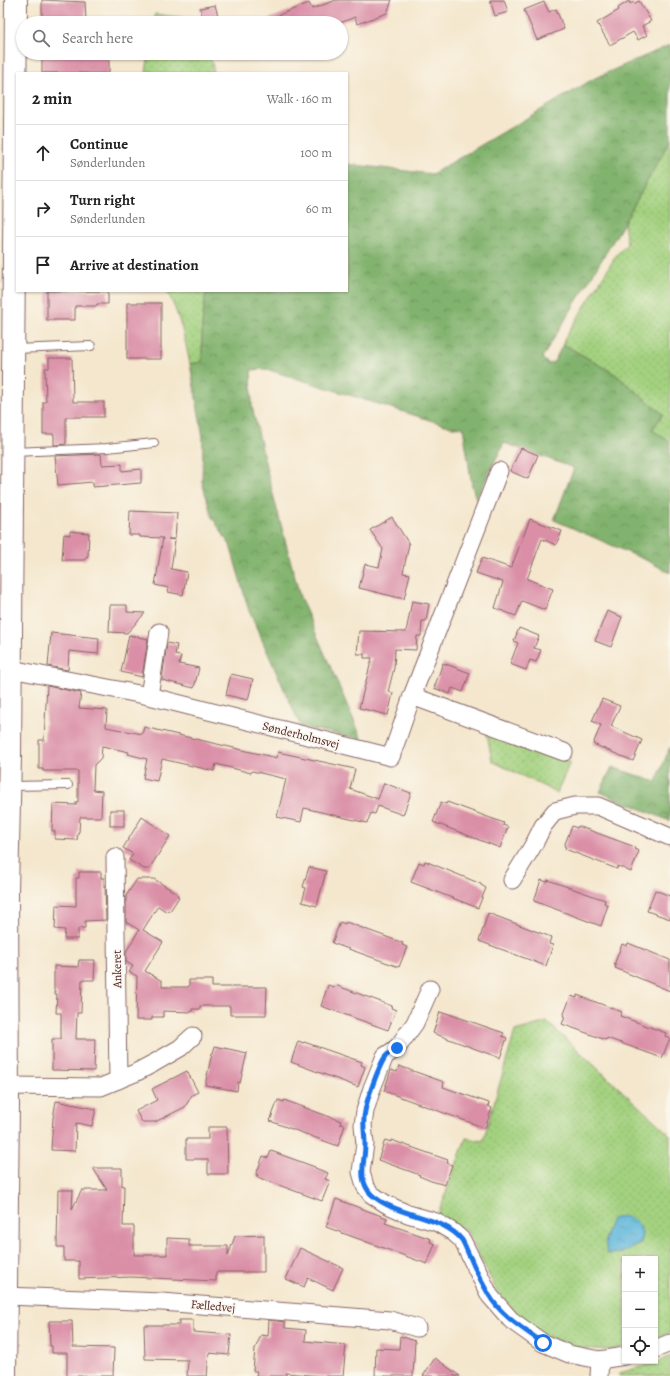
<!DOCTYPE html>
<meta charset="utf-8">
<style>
:root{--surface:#fff;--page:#f2f2f2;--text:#222;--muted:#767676;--line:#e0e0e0}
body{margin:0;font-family:Alegreya,serif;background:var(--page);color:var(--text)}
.controls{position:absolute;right:12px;bottom:12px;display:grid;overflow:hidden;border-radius:0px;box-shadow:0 1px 3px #0004}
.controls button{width:36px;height:36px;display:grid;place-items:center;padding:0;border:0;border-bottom:1px solid var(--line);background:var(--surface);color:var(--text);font:20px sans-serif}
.stop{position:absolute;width:12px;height:12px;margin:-9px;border:3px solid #1a73e8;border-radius:50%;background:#fff}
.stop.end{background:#1a73e8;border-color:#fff;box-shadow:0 1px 4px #0008}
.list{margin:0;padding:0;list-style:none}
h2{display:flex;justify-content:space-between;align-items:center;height:52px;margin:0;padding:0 16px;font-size:17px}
h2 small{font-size:13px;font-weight:400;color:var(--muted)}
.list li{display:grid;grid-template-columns:26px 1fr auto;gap:12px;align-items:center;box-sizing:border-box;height:56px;padding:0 16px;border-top:1px solid var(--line)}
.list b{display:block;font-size:15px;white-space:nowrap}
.list p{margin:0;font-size:13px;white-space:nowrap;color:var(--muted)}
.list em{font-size:13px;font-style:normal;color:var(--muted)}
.icon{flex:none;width:22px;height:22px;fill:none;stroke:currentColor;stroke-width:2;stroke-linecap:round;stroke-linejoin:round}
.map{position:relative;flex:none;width:670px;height:1376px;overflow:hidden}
.search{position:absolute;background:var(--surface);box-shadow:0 1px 3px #0004;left:16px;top:16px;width:332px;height:44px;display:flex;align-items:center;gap:10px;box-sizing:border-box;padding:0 14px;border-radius:22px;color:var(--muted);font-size:15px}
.panel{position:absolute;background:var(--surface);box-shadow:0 1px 3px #0004;left:16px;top:72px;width:332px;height:220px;border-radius:0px}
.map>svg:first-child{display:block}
</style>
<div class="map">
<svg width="670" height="1376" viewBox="0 0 670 1376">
<defs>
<pattern id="grass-dots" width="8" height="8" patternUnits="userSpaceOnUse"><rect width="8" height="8" fill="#a3d17f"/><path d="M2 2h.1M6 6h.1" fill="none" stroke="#8eb36e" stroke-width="1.8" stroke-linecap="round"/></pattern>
<pattern id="forest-crowns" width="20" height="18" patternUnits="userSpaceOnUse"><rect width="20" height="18" fill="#82b36e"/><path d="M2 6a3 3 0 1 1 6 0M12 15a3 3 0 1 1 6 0" fill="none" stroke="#6c915b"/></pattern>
<pattern id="water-ripples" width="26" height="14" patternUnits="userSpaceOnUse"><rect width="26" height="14" fill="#5db6da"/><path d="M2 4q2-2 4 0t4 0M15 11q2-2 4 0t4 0" fill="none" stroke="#4f93b1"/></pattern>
</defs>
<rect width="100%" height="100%" fill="#fbf7ec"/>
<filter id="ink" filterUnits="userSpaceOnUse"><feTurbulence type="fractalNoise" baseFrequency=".025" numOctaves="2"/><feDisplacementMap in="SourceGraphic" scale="8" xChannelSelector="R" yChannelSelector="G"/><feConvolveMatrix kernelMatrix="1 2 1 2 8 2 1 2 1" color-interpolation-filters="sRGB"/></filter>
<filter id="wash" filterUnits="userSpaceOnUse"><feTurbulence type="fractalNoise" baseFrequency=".012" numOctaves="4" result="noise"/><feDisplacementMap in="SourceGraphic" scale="16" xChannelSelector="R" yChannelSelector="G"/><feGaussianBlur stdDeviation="0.9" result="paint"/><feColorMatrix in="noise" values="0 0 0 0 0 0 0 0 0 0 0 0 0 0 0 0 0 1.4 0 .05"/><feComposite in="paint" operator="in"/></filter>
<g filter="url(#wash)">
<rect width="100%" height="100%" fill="#f4e7ce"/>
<g fill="url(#grass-dots)" stroke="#767855">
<path d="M155,14L202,20L203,23H154Z"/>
<path d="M149,53H210L214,73H146Z"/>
<path d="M670,140V442L652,430L663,414L615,374L563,344L564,340L617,254L627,244L624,223Z"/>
<path d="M167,291H206L202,325V362L190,364C185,339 179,313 167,291Z"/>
<path d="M485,730L570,762L557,793L492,761L488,739Z"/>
<path d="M547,1022L670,1135V1333L655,1339V1259H625V1347L610,1350L574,1348L538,1332L506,1309L467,1231L437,1217L466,1138L483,1141L515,1031Z"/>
<path d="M670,1356V1376H619V1373L659,1362Z"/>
</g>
<g fill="url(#forest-crowns)" stroke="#66694c">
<path d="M670,45V140L624,223L542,358L549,364L554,362L563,344L615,374L663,414L652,430L670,442V573L650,562L554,520L574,468L504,443L476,499L472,486L463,427H452L266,369L251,370L252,406L269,479L300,597L362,739L301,727L249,611L230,545L212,517L202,482L203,437L190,364L202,362V325L206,291H347V164L432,174L595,78Z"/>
<path d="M670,747V821L600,792L612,767L656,782Z"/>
</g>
<path fill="url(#water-ripples)" stroke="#546a82" d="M622,1216C637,1219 646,1227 640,1244L621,1253L607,1254C604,1238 606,1234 612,1219Z"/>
<g id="blocks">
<g fill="#da8fa7">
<path d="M42,0L85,2L86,21H77V23H42Z"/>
<path d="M336,0H392L387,13L357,24L355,17L340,23H259L309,3L312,9Z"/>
<path d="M490,0H504L508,12L495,16Z"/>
<path d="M629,1L630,4L633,2L634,4L639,1L651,21L642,26L647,35L638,40L633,32L610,45L597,23L619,10L618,8Z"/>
<path d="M544,2L549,12L556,9L564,29L537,40L524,10Z"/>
<path d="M215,5L220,23H204L200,8Z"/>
<rect x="42" y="53" width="67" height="20"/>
<path d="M47,291H108V304H97V306H75V320H47Z"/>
<rect x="127" y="303" width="34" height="56"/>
<path d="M49,358H72L73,402H104V417H66V444L54,445V434H43V402H46L45,368H49Z"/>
<path d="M521,448L538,455L528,479L510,471Z"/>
<path d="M101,454L102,465L122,464V471L141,469V483L93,487V482L58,485L55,456Z"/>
<path d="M130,511L177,513L175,539H168L175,540L171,569L187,572L183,595L168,592L169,588L155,585L163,538L140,537V535H129Z"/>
<path d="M392,517L409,544L403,573L410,574L404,599L359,588L365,564L379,567L383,549L370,530Z"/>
<path d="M530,519L562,531L556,545L542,539L527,579L553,589L545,610L522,601L516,616L495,608L503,582L476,573L482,558L511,568Z"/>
<path d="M70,531L89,533L88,556L84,560H62L64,534L70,535Z"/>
<path d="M412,601L429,604L426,621H422L421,636H417L416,650L395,649L394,668L388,692L393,693L388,715L359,708L372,658H364V654H357L359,631L406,632Z"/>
<path d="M110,605H127V612L145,613L127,633L109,632Z"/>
<path d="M607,611L622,617L611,647L595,641Z"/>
<path d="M519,628L539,636L534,648L541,650L536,662L530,660L526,670L510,664L518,643L514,641Z"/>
<path d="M51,633L99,638L98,654L69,651L68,670L48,666Z"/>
<path d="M129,635L148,639L142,677L121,672Z"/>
<path d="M167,643L177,645L175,655L181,656L179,664L199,668L194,688L162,680Z"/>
<path d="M443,663L470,673L463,692L452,688L450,694L434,688Z"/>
<path d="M231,674L253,679L248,700L226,695Z"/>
<path d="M47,686L81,693L79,708L107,710L106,727L142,734L144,727L277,758L278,752L355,769L350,789L378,799L384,783L411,793L403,815L378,806L375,814L371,813L367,823L304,808L301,822L277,817L286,779L252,771L251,773L216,764L214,771L162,759L157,781L143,778L147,759L128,754L129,752L102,746L101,758L94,765L93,790L102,791L101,817H80L79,832H78L77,840L55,839V831H52L53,804L76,805V802H78V771H43V769H39V740H44V739Z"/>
<path d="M602,699L620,706L611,726L642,740L633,761L593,744L601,725L592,721Z"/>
<path d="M441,802L446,804L447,802L504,823L503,825L508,827L500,848L433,822Z"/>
<rect x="110" y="810" width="14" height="16"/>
<path d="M142,817L170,836L149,869H144L129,860L133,854L123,848Z"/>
<path d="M572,826L577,828L578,826L635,847L634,849L639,851L631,872L618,866L617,869L565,849L566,847L564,846Z"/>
<path d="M425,861L481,884V885L486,888L478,908L411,882L419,862L424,864Z"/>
<path d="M309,867L326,871L317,906L302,902L306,888L303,887Z"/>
<path d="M79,872H101V878H104V887H105L106,920L85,921V928H79L78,930V939H64L65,930L55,929L56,905L76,906V878H79Z"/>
<path d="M137,879H154L178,894L177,896L179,897L170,911L168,910L167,912L158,906L143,930L163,942L145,971L162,981V987H189V980H212V987H267L266,1015H230V1006H200V1009H192V1012L163,1011V1017H152V1020H136L137,976L129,972L133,966L126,962V952L139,930L126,922V896Z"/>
<path d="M541,880L547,882L548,880L605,900L604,903L608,905L601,926L534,901Z"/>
<path d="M655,890L670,896V919L647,911Z"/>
<path d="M488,913L551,937L549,944L553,945L546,966L479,941Z"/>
<path d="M340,922L345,924L346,922L403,943L402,945L407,947L399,967L332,943Z"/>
<path d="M628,943L670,960V991L615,968L616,965H614L622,944L627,946Z"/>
<path d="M79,960H95L94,980H82L81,1013H77L76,1039H95L94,1071L52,1070V1039H61V1013H56L57,994H55V991H54V966L78,967Z"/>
<path d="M328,985L334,987L335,985L392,1006L391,1008L396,1010L388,1030L321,1006Z"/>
<path d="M577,995L622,1012L620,1016L666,1033L665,1036L670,1038L662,1058L607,1038L606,1040L562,1024L565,1017L563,1016L571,996L577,998Z"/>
<path d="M440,1012L446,1014V1013L504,1033L502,1036L507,1038L500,1058L433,1033Z"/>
<path d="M298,1041L304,1043V1042L362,1062L361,1065L365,1067L358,1087L291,1062Z"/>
<path d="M215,1046L247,1053L240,1083L238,1082L237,1091L205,1085L212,1053H213Z"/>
<path d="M399,1066L444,1082L443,1087L489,1103L488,1106L492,1108L485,1128L384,1091L391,1070L397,1072Z"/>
<path d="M187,1071L198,1092L192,1095L185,1107L155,1122H142L136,1111L157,1100L152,1089Z"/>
<path d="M278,1100L284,1102V1100L341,1121L340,1124L345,1125L338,1146L270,1121Z"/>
<path d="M56,1101L96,1109L92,1126L76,1123L75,1151L51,1150L53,1118Z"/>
<path d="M208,1127H227L228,1174H208V1159H186V1139H208Z"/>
<path d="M385,1140L391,1142V1140L448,1160L447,1163L452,1165L445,1185L431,1181L419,1176L420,1175L378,1160Z"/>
<path d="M271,1151L315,1167V1168L328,1173L325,1179L330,1181L322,1201L257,1177L258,1175H256L263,1156L268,1158Z"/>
<path d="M93,1168H122V1186H124L123,1226H134V1255H167V1238L189,1239V1246H228V1256L235,1236L264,1235V1272H216V1281L130,1277L79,1279V1261H64V1247H57L58,1190H73L72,1209L82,1190H107Z"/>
<path d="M336,1199L387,1218L385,1223L431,1239L430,1242L435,1244L427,1264L326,1227Z"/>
<path d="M300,1248L343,1268L333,1290L308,1278L304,1287L286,1279Z"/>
<path d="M179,1320H193V1332L231,1335L229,1355L209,1353L207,1376H187L188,1360L145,1359L144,1325H179Z"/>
<path d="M269,1320L285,1322V1328L306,1330L305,1341L346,1345L343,1376H323L286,1373V1376H256L257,1371H253L255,1349L261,1335L268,1336Z"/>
<path d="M49,1321H72L73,1347L114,1348L113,1376H67V1353H52V1346H50Z"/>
<path d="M400,1336L415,1341L413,1376H375L376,1348L399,1349Z"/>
<path d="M435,1358L460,1376H423Z"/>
</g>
</g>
</g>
<g filter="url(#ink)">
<use href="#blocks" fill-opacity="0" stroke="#866564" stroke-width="1"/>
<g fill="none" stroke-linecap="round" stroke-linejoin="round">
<g stroke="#866564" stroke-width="10">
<g id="lane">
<path d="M14,349L91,346"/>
<path d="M13,452L107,448L154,443"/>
<path d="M10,786L68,785"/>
</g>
</g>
<g stroke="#866564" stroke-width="19">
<g id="street">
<path d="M11,669L149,696L391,757L412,696L499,471"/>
<path d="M149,696L159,632"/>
<path d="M412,696L564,752"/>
<path d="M115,857L118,1080"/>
<path d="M512,880L534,844L543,826L555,811L575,806H598L670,837"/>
<path d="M430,989L415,1023L397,1048L385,1056L372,1088L365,1111L363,1125L365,1144L361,1172L365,1186L371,1194L386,1204L408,1214L436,1222L453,1232L462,1240L490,1296L511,1320L543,1343L569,1354L600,1360L625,1356"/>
<path d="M7,1086L101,1087L135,1073L154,1063L180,1048L193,1036"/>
<path d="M6,1296L162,1302L390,1320L417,1328"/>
<path d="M655,1349L670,1343"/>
<path d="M599,1376L600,1360"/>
</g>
</g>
<g stroke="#866564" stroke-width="24">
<path id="secondary" d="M5,1376L8,1105L7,891L10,756L16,0"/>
</g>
<use href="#lane" stroke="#fff" stroke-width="8"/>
<use href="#street" stroke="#fff" stroke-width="17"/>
<use href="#secondary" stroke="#fff" stroke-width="22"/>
</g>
</g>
<g fill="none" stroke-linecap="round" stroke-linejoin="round" filter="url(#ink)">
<path stroke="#1a73e8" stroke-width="5" d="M397,1048C393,1051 387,1054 385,1057C378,1068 367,1099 365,1111C362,1123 365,1133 365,1145C365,1162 357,1179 371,1194C395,1217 443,1215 462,1240C465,1245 467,1251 470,1257C475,1269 482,1283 489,1295C501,1316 524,1329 543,1343"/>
</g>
<g text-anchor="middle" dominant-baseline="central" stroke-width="3.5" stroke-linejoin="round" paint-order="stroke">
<g font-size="12" fill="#4a1f2b" stroke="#fbf7ec">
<text transform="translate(301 735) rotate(14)">Sønderholmsvej</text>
<text transform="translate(117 969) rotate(-91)">Ankeret</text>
<text transform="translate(213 1306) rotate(5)">Fælledvej</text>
</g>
</g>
</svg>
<div class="controls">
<button>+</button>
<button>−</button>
<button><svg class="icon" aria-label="locate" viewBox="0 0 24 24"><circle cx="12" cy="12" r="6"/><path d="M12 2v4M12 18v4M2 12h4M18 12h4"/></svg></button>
</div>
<div class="stop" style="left:543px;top:1343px"></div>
<div class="stop end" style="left:397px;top:1048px"></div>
<div class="search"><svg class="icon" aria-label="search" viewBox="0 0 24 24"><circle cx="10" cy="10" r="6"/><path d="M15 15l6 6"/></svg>Search here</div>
<section class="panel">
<h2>2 min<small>Walk · 160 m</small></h2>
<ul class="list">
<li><svg class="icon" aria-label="ahead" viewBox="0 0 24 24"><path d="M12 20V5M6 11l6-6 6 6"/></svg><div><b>Continue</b><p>Sønderlunden</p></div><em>100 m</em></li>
<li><svg class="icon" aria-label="right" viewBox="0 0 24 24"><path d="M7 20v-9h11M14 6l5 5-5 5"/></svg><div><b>Turn right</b><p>Sønderlunden</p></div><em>60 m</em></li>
<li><svg class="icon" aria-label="arrive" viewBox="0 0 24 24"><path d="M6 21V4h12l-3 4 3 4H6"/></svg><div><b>Arrive at destination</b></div></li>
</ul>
</section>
</div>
